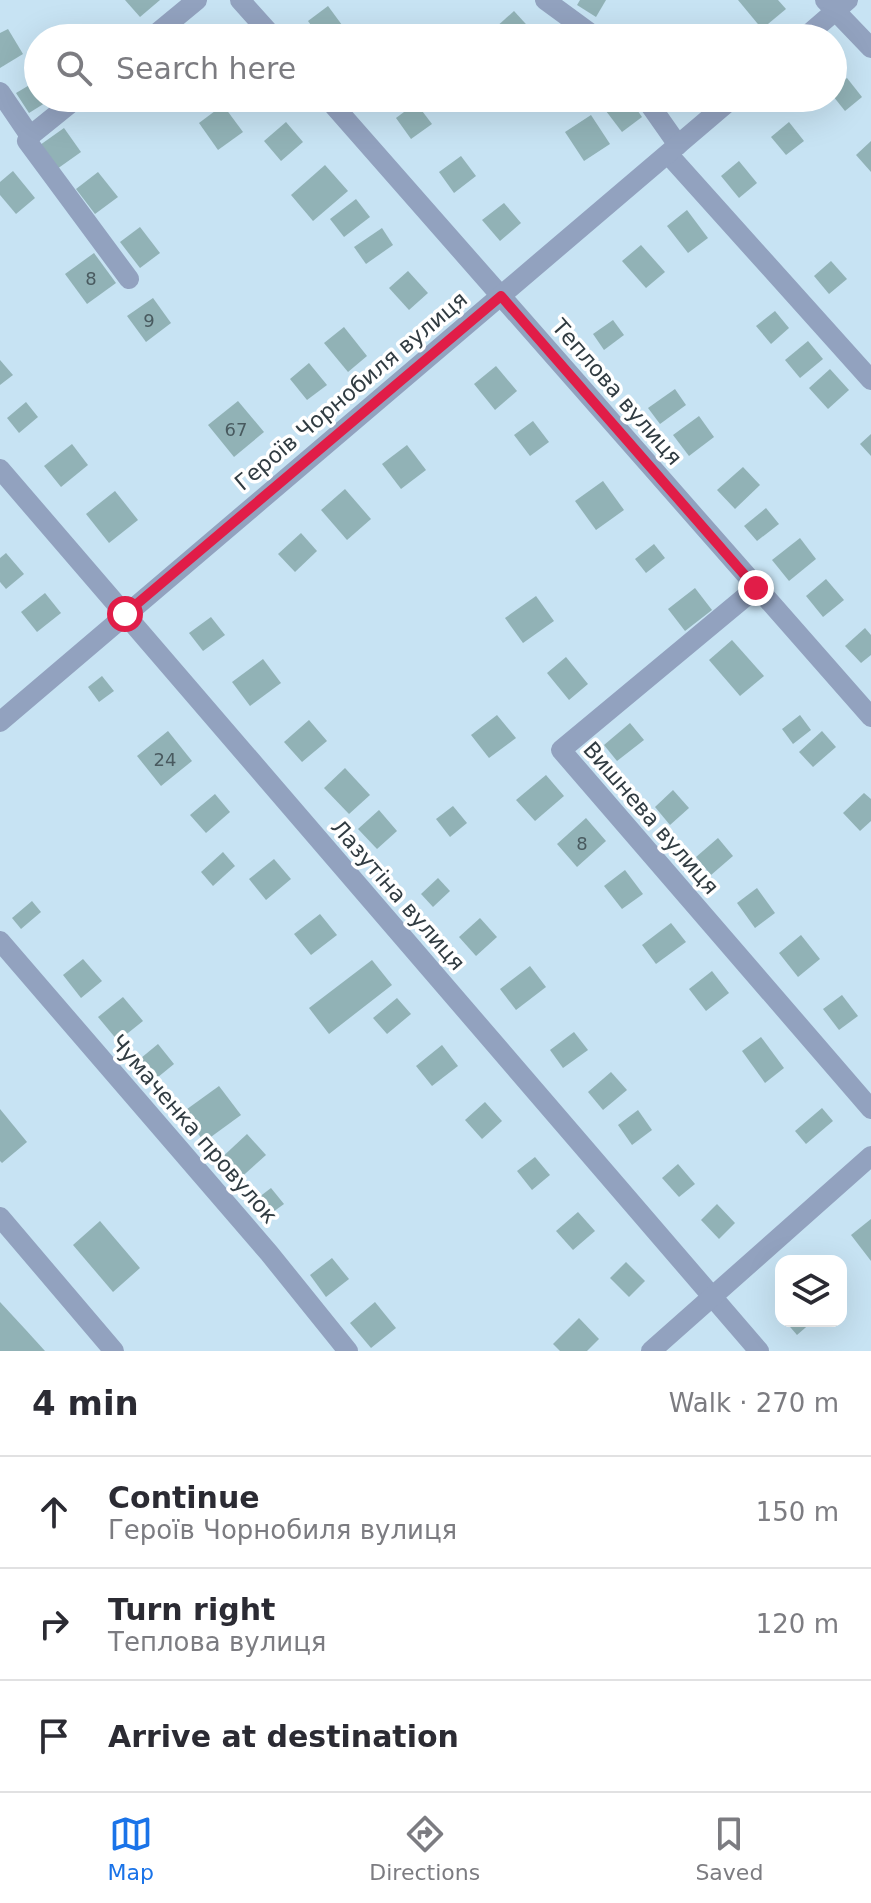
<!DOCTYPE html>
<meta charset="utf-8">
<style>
:root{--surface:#fff;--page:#f7f7f7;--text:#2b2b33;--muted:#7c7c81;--line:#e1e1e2;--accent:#1a73e8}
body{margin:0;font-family:"DejaVu Sans",sans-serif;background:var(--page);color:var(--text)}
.controls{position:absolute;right:24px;bottom:24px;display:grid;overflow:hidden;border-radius:16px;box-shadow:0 8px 32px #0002}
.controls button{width:72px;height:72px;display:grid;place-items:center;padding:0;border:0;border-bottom:2px solid var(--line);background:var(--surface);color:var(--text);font:40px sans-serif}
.stop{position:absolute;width:24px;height:24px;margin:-18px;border:6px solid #e11d48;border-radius:50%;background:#fff}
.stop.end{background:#e11d48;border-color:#fff;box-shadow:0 2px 8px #0008}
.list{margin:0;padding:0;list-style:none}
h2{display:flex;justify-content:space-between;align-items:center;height:104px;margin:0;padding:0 32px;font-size:34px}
h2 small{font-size:26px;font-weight:400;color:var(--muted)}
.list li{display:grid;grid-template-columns:52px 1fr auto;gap:24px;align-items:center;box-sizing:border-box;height:112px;padding:0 32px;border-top:2px solid var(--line)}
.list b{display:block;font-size:30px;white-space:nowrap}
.list p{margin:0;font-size:26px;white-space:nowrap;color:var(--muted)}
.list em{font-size:26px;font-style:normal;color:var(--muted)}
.icon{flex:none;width:44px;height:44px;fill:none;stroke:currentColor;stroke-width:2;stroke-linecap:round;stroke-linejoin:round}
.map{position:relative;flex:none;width:871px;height:1351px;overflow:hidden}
.search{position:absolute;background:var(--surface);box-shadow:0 8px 32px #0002;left:24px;right:24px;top:24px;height:88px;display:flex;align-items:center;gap:20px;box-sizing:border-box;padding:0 28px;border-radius:44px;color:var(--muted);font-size:30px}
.sheet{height:440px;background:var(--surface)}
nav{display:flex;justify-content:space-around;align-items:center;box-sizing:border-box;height:112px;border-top:2px solid var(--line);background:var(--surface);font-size:22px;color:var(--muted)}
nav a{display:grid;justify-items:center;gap:4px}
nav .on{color:var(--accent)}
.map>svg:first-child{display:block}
</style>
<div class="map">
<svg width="871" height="1351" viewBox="0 0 871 1351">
<rect width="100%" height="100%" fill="#c7e3f3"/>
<g fill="#91b2b6">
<path d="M125,0H160L140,17Z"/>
<path d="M580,0H606L596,17L577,5Z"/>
<path d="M738,0H778L786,9L762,29Z"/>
<path d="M328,6L342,25L320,38L308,21Z"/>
<path d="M514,11L535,34L530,38H502L494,29Z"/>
<path d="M8,29L23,54L0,68V33Z"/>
<path d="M847,78L862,97L845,111L833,96V88Z"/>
<path d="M38,80V98H53L29,113L16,93Z"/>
<path d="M623,98H629L642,117L622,132L606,111Z"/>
<path d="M416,103L432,124L411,139L396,118Z"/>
<path d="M223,105L243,132L218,150L199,123Z"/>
<path d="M591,115L610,144L584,161L565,132Z"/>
<path d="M286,122L303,142L281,161L264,141Z"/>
<path d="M789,122L804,141L786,155L771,137Z"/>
<path d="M64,128L81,152L57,169L40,145Z"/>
<path d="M871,141V172L856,155Z"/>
<path d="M461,156L476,176L454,193L439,172Z"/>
<path d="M739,161L757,183L739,198L721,176Z"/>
<path d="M325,165L348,191L313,221L291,195Z"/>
<path d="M13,171L35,198L16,214L0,195V182Z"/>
<path d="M98,172L118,197L95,214L76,189Z"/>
<path d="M356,199L370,217L344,237L330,219Z"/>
<path d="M504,203L521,223L500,241L482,220Z"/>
<path d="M687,210L708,238L688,253L667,226Z"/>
<path d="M140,227L160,253L140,268L120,242Z"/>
<path d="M382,228L393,245L366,264L354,247Z"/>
<path d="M641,245L665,272L646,288L622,261Z"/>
<path d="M94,253L116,283L87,304L65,274Z"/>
<path d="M831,261L847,279L829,294L814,276Z"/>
<path d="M408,271L428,293L409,310L389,288Z"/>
<path d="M153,298L171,323L146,342L127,316Z"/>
<path d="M775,311L789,328L771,344L756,326Z"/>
<path d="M613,320L624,335L604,350L593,334Z"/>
<path d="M344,327L367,356L348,372L324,343Z"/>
<path d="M808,341L823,359L800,378L785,360Z"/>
<path d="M0,360L13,375L0,385Z"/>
<path d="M309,363L327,385L307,400L290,379Z"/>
<path d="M496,366L517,391L495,410L474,384Z"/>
<path d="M830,369L849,390L828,409L809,388Z"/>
<path d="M675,389L686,405L660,424L648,408Z"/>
<path d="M238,401L264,432L234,457L208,425Z"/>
<path d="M26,402L38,417L19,433L7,418Z"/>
<path d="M699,416L714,437L689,456L673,435Z"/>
<path d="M533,421L549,442L530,456L514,435Z"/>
<path d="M871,434V456L860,444Z"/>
<path d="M72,444L88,465L61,487L44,466Z"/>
<path d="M407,445L426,470L401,489L382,464Z"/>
<path d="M743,467L760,485L735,509L717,490Z"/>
<path d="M603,481L624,510L596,530L575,501Z"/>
<path d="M345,489L371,519L347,540L321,510Z"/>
<path d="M115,491L138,520L109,543L86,514Z"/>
<path d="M766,508L779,524L757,541L744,526Z"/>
<path d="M301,533L317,551L295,572L278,554Z"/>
<path d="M800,538L816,559L789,581L772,560Z"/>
<path d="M654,544L665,558L646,573L635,559Z"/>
<path d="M6,553L24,574L6,589L0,582V558Z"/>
<path d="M826,579L844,600L823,617L806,596Z"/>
<path d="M695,588L712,610L685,631L668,609Z"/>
<path d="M45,593L61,613L37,632L21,612Z"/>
<path d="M536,596L554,621L523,643L505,618Z"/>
<path d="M211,617L225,635L203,651L189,633Z"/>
<path d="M865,628L871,635V655L861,663L845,646Z"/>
<path d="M732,640L764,676L740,696L709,660Z"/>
<path d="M566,657L588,684L569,700L547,673Z"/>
<path d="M263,659L281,683L250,706L232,682Z"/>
<path d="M102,676L114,691L99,702L88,687Z"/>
<path d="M497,715L516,738L489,758L471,735Z"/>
<path d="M800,715L811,730L793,744L782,729Z"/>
<path d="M309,720L327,741L302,762L284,742Z"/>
<path d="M630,723L644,740L617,761L604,745Z"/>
<path d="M168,731L192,761L161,786L137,756Z"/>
<path d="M822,731L836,747L813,767L799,752Z"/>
<path d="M345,768L370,795L349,814L324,788Z"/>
<path d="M546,775L564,796L535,821L516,800Z"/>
<path d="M673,790L689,808L670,825L655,807Z"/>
<path d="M864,793L871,799V821L860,831L843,813Z"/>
<path d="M215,794L230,812L206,833L190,815Z"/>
<path d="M453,806L467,823L450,837L436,819Z"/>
<path d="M379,810L397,831L377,849L358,829Z"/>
<path d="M586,818L606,841L577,867L557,844Z"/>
<path d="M718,838L733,856L711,875L696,857Z"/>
<path d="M223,852L235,866L213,886L201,872Z"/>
<path d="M274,859L291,879L266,900L249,879Z"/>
<path d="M625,870L643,894L622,909L604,886Z"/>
<path d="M438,878L450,891L433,907L421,894Z"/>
<path d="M757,888L775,913L755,928L737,903Z"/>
<path d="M32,901L41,912L21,929L12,918Z"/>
<path d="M320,914L337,935L311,955L294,934Z"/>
<path d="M480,918L497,937L476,956L459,937Z"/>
<path d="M671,923L686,942L656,964L642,945Z"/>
<path d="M801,935L820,959L798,977L779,953Z"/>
<path d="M83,959L102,981L81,998L63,975Z"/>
<path d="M372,960L392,985L329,1034L309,1008Z"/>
<path d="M530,966L546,987L516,1010L500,989Z"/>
<path d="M712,971L729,993L706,1011L689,989Z"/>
<path d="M842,995L858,1016L839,1030L823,1009Z"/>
<path d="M123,997L143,1021L118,1041L98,1017Z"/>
<path d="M397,998L411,1014L387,1034L373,1018Z"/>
<path d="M574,1032L588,1050L563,1068L550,1050Z"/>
<path d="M761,1037L784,1068L765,1083L742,1051Z"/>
<path d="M158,1044L174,1064L152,1082L135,1063Z"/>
<path d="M442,1045L458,1066L432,1086L416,1066Z"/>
<path d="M611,1072L627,1090L603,1110L588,1092Z"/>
<path d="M219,1086L241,1115L204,1142L183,1112Z"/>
<path d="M485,1102L502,1121L482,1139L465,1120Z"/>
<path d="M822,1108L833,1121L806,1144L795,1131Z"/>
<path d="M0,1109L27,1142L2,1163L0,1161Z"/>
<path d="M638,1110L652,1130L632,1145L618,1125Z"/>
<path d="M247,1134L266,1155L236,1182L217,1162Z"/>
<path d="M535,1157L550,1175L532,1190L517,1171Z"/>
<path d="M678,1164L695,1184L679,1197L662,1178Z"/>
<path d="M271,1188L284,1204L266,1217L254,1201Z"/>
<path d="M717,1204L735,1223L719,1239L701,1220Z"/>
<path d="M578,1212L595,1231L573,1250L556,1231Z"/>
<path d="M871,1219V1261L851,1235Z"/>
<path d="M100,1221L140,1268L113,1292L73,1245Z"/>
<path d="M332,1258L349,1279L326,1297L310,1275Z"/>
<path d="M626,1262L645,1281L629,1297L610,1278Z"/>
<path d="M0,1302L25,1329L45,1351H0Z"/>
<path d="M375,1302L396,1328L371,1348L350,1323Z"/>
<path d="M579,1318L599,1339L587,1351H560L553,1344Z"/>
<path d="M785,1321H813L797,1335Z"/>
</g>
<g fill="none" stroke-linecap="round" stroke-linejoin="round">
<g stroke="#92a2bf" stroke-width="20">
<path d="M240,0L274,38"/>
<path d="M545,0L597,38"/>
<path d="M825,0L871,48"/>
<path d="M151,38L197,0"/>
<path d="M804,38L848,0"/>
<path d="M0,92L30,136L27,141L129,279"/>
<path d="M327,98L871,717"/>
<path d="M645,98L678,145"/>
<path d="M30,136L77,98"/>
<path d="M668,154L871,380"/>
<path d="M0,469L759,1351"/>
<path d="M756,588L561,750L871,1109"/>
<path d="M0,722L733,98"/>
<path d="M0,941L269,1253L348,1351"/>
<path d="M0,1217L114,1351"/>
<path d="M651,1351L871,1156"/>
</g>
</g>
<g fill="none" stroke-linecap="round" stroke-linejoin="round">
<path stroke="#e11d48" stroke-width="10" d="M125,614L501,296L756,588"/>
</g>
<g text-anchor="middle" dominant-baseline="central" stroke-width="7" stroke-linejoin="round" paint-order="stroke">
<g font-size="18" fill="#495a5f">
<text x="91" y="278">8</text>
<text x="149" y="320">9</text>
<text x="236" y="429">67</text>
<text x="165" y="759">24</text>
<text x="582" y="843">8</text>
</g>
<g font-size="22" fill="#313c42" stroke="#fff">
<text transform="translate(351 391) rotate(-40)">Героїв Чорнобиля вулиця</text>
<text transform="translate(617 392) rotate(49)">Теплова вулиця</text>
<text transform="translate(651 818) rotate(49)">Вишнева вулиця</text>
<text transform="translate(398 895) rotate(49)">Лазутіна вулиця</text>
<text transform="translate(194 1129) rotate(49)">Чумаченка провулок</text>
</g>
</g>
</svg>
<div class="controls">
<button><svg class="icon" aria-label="layers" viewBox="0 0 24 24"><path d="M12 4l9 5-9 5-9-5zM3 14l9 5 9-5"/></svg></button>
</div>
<div class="stop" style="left:125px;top:614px"></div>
<div class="stop end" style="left:756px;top:588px"></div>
<div class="search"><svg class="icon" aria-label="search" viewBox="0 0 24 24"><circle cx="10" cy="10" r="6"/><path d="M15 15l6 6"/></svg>Search here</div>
</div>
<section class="sheet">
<h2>4 min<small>Walk · 270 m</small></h2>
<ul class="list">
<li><svg class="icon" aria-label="ahead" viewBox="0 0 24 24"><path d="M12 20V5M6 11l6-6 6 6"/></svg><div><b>Continue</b><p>Героїв Чорнобиля вулиця</p></div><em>150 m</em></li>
<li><svg class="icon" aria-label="right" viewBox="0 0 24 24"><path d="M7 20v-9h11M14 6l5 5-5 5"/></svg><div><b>Turn right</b><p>Теплова вулиця</p></div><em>120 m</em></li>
<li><svg class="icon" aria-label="arrive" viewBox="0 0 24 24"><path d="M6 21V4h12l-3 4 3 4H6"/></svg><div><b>Arrive at destination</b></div></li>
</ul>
</section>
<nav>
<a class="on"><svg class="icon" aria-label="map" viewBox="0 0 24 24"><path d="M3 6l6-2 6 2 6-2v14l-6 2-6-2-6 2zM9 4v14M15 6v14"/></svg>Map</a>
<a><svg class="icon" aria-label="directions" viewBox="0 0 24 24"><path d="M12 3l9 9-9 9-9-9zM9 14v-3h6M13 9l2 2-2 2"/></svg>Directions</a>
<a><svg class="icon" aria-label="saved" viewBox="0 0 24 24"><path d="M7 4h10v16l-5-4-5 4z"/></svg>Saved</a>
</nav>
